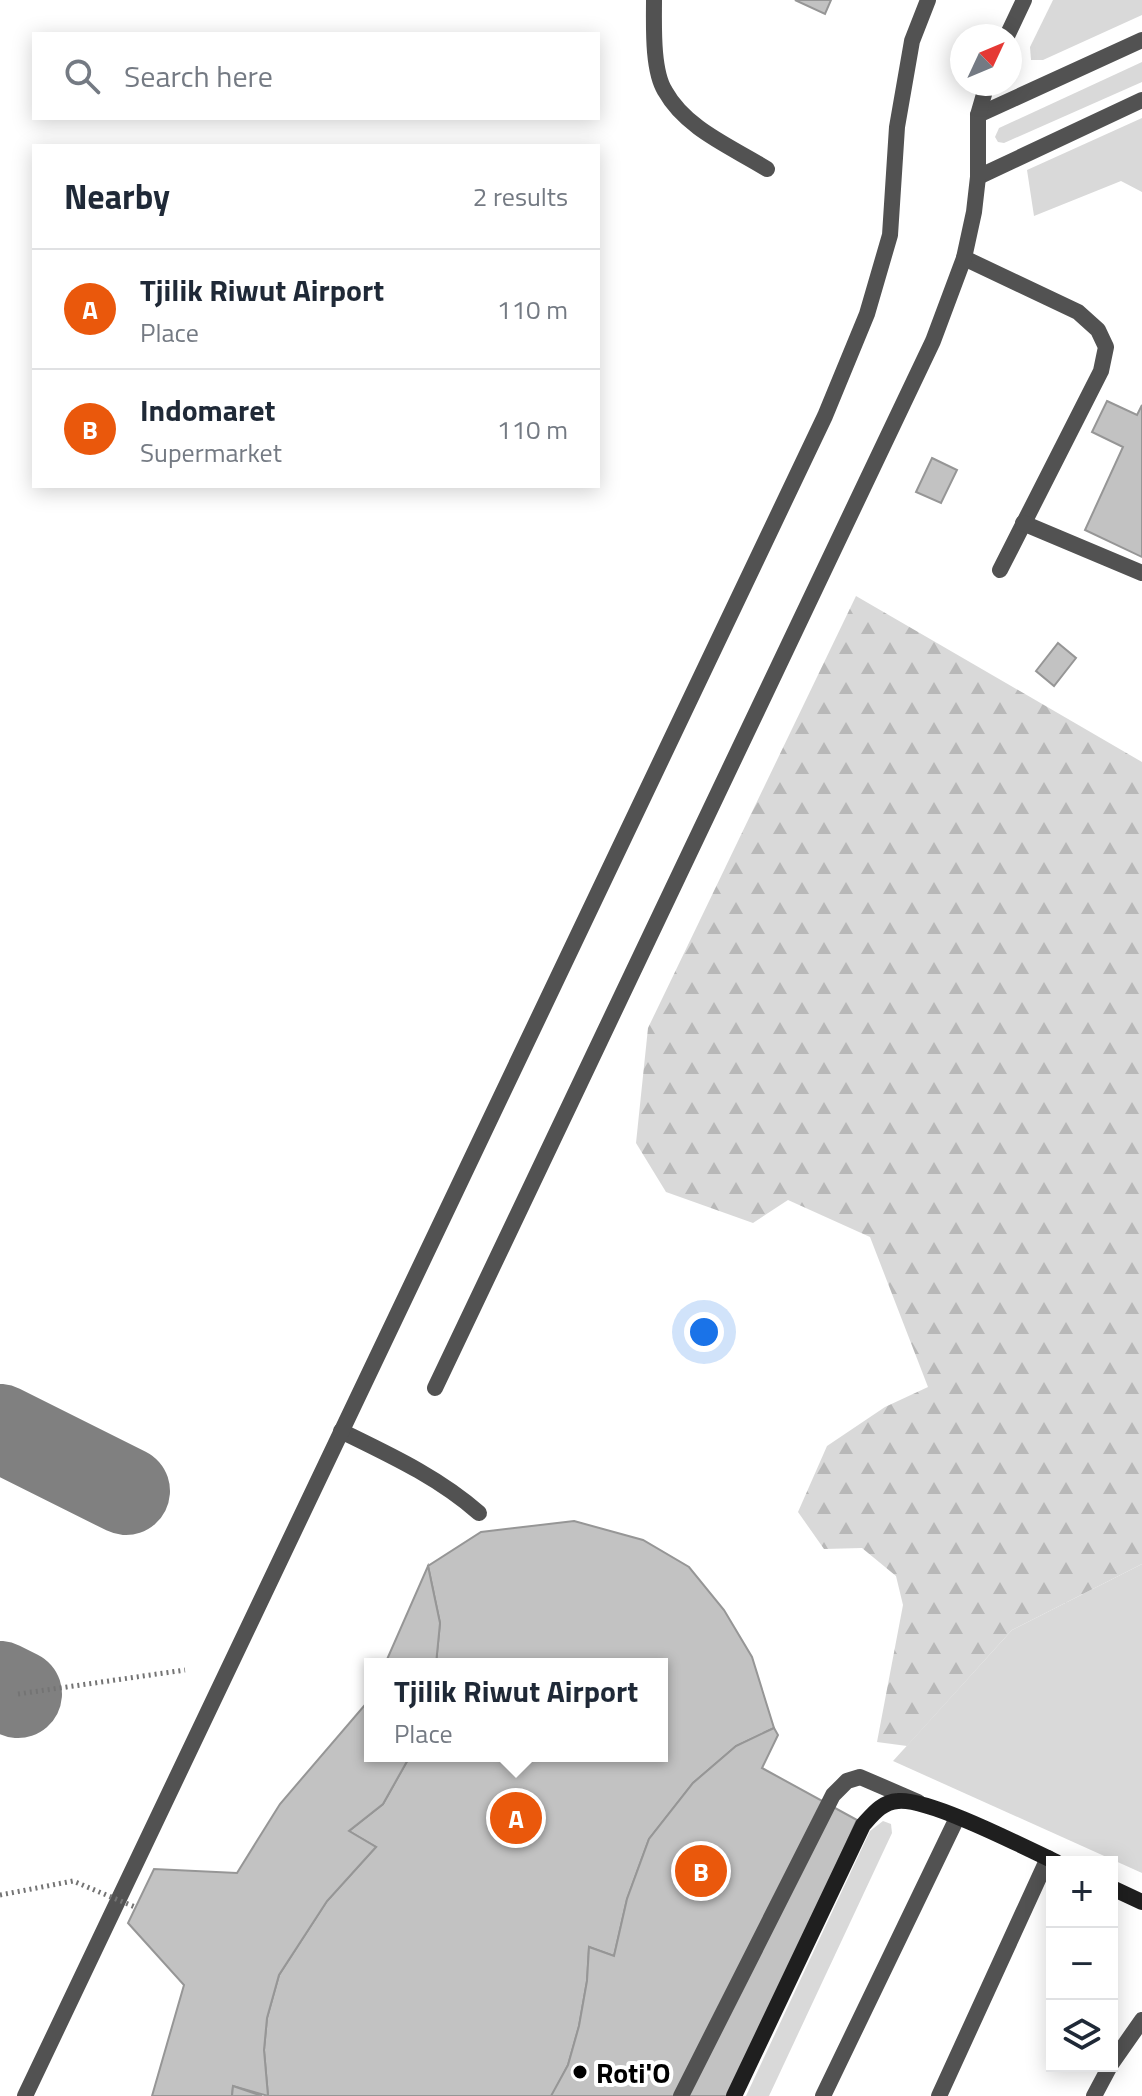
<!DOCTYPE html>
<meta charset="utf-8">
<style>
:root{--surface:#fff;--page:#f2f2f3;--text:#1f2937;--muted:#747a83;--line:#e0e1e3;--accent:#ea580c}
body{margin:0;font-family:"Titillium Web",sans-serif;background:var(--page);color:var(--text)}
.controls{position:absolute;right:24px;bottom:24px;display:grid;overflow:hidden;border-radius:0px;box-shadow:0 4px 20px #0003}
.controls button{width:72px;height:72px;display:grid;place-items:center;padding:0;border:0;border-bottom:2px solid var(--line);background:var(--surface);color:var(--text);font:40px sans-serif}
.compass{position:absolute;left:950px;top:24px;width:72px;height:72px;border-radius:50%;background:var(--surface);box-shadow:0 4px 20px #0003;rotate:46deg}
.you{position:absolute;left:704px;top:1332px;width:28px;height:28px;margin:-20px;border:6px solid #fff;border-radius:50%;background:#1a73e8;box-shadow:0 0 0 12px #1a73e833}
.badge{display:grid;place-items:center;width:52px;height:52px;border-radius:50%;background:var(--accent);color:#fff;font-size:26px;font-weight:700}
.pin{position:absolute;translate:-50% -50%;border:4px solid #fff;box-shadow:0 2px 8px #0006}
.popup{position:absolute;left:364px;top:1658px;width:304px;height:104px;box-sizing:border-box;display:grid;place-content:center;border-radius:0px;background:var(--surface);filter:drop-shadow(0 2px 6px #0005);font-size:26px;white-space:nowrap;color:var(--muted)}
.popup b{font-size:30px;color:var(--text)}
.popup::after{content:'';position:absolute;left:50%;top:100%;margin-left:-16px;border:16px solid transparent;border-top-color:var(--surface)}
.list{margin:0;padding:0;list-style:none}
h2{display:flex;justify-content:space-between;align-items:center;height:104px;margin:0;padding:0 32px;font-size:34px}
h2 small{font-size:26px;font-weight:400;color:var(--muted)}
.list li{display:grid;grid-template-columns:52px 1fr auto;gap:24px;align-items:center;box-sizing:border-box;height:120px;padding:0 32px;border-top:2px solid var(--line)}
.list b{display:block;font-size:30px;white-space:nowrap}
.list p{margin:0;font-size:26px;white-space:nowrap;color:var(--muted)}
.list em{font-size:26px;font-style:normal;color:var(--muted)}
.icon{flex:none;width:44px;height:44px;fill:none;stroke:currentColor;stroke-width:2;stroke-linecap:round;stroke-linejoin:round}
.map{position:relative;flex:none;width:1142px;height:2096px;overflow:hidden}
.search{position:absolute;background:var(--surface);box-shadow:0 4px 20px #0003;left:32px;top:32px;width:568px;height:88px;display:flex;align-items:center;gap:20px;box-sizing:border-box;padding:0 28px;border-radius:0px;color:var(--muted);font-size:30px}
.panel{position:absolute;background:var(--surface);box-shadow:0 4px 20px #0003;left:32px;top:144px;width:568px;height:344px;border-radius:0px}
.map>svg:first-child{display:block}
</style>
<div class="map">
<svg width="1142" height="2096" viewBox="0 0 1142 2096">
<defs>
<pattern id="forest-firs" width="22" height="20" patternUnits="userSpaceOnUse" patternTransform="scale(2)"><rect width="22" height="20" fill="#d9d9d9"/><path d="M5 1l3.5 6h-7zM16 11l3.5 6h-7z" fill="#b8b8b8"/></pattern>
</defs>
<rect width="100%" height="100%" fill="#fff"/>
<g fill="#d9d9d9">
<path d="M1053,0H1142V15L1043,60H1031L1030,47Z"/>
<path d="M1142,62V82L1004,143L998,142L995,137L999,128Z"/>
<path d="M1142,118V192L1121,181L1034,216L1027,170Z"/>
<path d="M1142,1564V1873L893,1761L1012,1630Z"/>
<path d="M883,1821L891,1824L892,1833L769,2096H746L870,1831Z"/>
</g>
<path fill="url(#forest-firs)" d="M856,596L1142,762V1564L1012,1630L907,1746L877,1742L903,1605L896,1576L862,1548L824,1549L798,1512L827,1446L885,1407L928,1387L870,1237L788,1200L753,1223L666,1192L636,1143L648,1028Z"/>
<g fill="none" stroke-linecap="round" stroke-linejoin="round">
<g stroke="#808080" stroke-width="88">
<path d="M0,1428L126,1491"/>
<path d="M0,1685L18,1694"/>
</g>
</g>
<g fill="#c2c2c2" stroke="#969696" stroke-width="2">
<path d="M795,0H831L825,14Z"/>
<path d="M1107,401L1137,415L1142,405V557L1085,530L1123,447L1092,432Z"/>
<path d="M932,458L957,470L941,503L916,492Z"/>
<path d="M1058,643L1076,658L1054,686L1036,671Z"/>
<path d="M574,1521L643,1540L689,1567L724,1610L752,1657L774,1728L736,1746L693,1783L649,1839L627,1899L614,1956L589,1947L587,1981L579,2026L568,2065L552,2096H268L264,2050L267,2018L279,1975L327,1901L376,1847L349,1831L383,1804L410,1756H662V1664H436L440,1623L428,1566L481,1532Z"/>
<path d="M428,1566L440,1623L436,1664H385Z"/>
<path d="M370,1699V1756H410L383,1804L349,1831L376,1847L327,1901L279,1975L267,2018L264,2050L268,2096L233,2086L232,2096H152L184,1985L128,1923L154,1869L237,1873L280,1804Z"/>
<path d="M774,1728L778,1735L762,1768L857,1820L733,2096H551L568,2065L579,2026L587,1981L589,1947L614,1956L627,1899L649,1839L693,1783L736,1746Z"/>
<path d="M233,2086L262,2096H232Z"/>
</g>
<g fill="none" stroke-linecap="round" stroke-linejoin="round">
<path stroke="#747474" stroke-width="5" stroke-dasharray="2 4" stroke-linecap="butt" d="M18,1694L185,1670"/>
<g stroke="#525252" stroke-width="16">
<path d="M654,0C654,25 652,70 665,91C686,129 732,147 767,169"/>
<path d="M1007,36L1024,0"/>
<path d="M978,115L1142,40"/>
<path d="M978,177L1142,100"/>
<path d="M964,258L1078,312L1098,330L1106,347L1101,371L1000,570"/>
<path d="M1023,523L1142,573"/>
<path d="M435,1388L933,341L964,258L974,212L978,177V115L987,84"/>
<path d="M341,1431C390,1455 438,1477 479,1513"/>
<path d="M1112,2063L1142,2020"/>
<path d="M25,2096L825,416L867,314L890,235L897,127L912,41L928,0"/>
<path d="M681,2096L833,1795L847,1781L860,1777L918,1802"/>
<path d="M823,2096L957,1818"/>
<path d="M939,2096L1048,1858"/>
<path d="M1094,2096L1110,2066"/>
</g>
<g stroke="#1f1f1f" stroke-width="16">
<path d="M1112,1888L1142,1902"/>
<path d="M734,2096L863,1825C873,1814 882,1802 898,1801C929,1798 1024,1847 1056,1862"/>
</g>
<path stroke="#747474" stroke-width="5" stroke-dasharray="2 4" stroke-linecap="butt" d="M0,1895L73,1881L135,1907"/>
</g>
<circle fill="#000" stroke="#fff" stroke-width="3" cx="580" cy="2072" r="8"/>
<g text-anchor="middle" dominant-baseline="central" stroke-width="8" stroke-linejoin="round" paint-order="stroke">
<g font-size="28" font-weight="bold" fill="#000" stroke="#fff" text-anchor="start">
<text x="596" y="2072">Roti'O</text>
</g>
</g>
</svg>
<div class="controls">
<button>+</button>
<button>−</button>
<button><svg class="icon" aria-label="layers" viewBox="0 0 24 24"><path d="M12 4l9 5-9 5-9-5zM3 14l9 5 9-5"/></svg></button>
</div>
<svg class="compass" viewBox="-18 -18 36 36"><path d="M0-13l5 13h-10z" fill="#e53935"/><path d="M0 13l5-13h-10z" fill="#747a83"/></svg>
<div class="you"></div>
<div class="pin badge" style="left:516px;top:1818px">A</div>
<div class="popup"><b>Tjilik Riwut Airport</b>Place</div>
<div class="pin badge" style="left:701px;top:1871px">B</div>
<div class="search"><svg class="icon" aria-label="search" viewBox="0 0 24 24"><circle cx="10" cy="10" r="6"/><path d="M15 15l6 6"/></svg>Search here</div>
<section class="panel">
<h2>Nearby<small>2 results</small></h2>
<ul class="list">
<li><span class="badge">A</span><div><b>Tjilik Riwut Airport</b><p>Place</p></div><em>110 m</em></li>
<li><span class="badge">B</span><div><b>Indomaret</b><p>Supermarket</p></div><em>110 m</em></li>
</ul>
</section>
</div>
